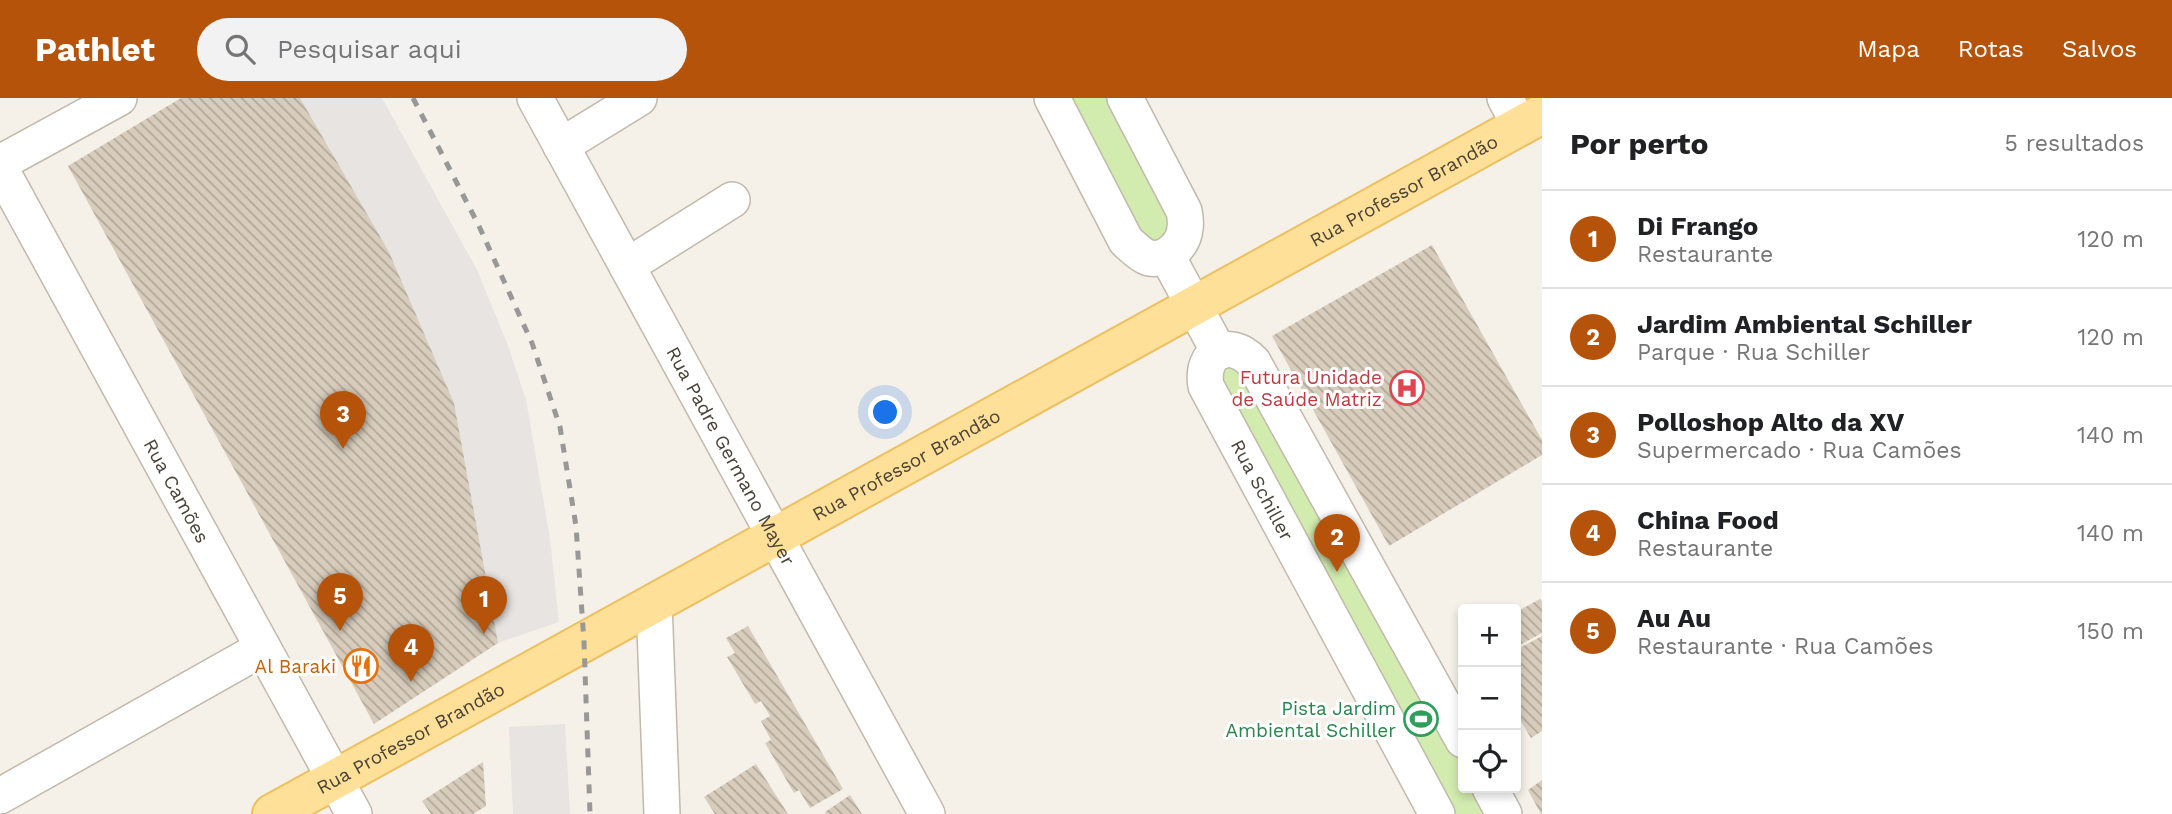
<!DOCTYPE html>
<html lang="pt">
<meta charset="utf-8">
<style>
:root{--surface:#fff;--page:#f2f2f2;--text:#202124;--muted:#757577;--line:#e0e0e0;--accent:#b45309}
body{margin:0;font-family:"Work Sans",sans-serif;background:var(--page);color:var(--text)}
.controls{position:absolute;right:21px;bottom:21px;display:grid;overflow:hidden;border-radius:7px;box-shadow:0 4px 10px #0003}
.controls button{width:63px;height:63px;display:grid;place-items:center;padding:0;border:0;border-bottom:2px solid var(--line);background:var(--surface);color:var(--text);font:35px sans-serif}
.you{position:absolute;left:886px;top:315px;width:24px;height:24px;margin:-18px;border:5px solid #fff;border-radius:50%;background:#1a73e8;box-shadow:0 0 0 10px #1a73e833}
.badge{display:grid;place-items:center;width:46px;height:46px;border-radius:50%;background:var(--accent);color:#fff;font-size:23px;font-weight:700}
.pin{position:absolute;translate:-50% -58px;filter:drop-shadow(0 2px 4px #0008)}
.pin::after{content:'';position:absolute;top:37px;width:24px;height:21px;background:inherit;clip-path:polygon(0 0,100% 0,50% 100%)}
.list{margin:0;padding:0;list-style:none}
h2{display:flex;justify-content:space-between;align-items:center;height:91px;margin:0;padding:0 28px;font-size:30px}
h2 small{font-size:23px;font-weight:400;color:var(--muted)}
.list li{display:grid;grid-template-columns:46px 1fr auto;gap:21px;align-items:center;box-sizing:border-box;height:98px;padding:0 28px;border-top:2px solid var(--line)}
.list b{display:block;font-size:26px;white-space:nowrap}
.list p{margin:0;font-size:23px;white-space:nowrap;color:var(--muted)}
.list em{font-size:23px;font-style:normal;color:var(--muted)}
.icon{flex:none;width:38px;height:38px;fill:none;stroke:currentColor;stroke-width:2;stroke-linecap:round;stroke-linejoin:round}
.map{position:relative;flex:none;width:1542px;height:716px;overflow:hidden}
header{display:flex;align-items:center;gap:42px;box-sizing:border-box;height:98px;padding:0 35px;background:var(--accent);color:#fff}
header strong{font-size:33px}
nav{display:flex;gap:38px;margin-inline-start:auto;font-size:24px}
.search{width:490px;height:63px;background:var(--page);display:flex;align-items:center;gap:18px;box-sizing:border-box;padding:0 24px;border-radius:38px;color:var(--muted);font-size:26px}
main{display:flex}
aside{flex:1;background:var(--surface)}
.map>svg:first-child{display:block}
</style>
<header>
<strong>Pathlet</strong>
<div class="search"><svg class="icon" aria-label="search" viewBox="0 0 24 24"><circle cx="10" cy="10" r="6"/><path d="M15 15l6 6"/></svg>Pesquisar aqui</div>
<nav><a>Mapa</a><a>Rotas</a><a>Salvos</a></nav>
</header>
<main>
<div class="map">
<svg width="1542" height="716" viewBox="0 0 1542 716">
<defs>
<pattern id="building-back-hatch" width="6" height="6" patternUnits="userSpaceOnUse" patternTransform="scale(1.75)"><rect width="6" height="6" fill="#d8cdbd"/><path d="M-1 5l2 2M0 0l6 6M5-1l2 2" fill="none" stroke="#b1a89a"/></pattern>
</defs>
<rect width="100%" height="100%" fill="#f5f1e9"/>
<g fill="#d2ecaf">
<path d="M1066,0H1112L1174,119L1162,145L1147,146Z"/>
<path d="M1225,264L1244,269L1463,663V690H1478L1493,716H1447L1214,271Z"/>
</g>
<g fill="#e7e4e1">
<path d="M300,0H382L477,172L507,245L526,302L550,440L559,524L498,545L454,305L389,154Z"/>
<path d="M565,626L570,716H513L509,629Z"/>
</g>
<g fill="url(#building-back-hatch)">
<path d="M181,0H300L389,154L454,305L498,545L374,626L68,68Z"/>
<path d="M1432,147L1542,342V357L1389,448L1272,238Z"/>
<path d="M1540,501L1542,504V535L1516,549V514Z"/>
<path d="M748,528L843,691L810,710L799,692L794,695L765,645L771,642L761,623L770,618L761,603L755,606L727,559L735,555L726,540Z"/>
<path d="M1542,538V633L1531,640L1516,615V552Z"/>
<path d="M483,664L486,708L473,716H431L422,703Z"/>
<path d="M756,666L788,716H715L704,699Z"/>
<path d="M1542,682V716H1541L1528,692Z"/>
<path d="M850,697L862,716H826L825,714Z"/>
</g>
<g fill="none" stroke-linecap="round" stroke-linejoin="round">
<g stroke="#c2b9aa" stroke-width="38">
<g id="minor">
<path id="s1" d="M535,0L927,716"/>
<path d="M1052,0L1126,143C1133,149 1140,157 1149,160C1167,164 1184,146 1185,130C1186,125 1185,118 1184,113L1125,0"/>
<path d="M1505,0L1520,28"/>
<path d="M561,48L639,0"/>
<path d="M0,65L119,0"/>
<path id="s2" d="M0,70L354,716"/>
<path d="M1167,158L1219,254"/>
<path d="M627,168L732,102"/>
<path d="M654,505L662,716"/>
<path d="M1490,690L1504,716"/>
<path d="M0,698L263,550"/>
<path d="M1437,716L1206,288C1200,254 1229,239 1253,264L1463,642"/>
</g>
</g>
<g stroke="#ecc060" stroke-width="42">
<g id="major">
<path id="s3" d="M272,716L1542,16"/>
</g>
</g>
<use href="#minor" stroke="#fff" stroke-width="35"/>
<use href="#major" stroke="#ffe098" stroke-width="38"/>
<path stroke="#989898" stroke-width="5" stroke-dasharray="9 9" stroke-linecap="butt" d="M413,0L479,128L532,245L560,329L576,428L584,544L590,716"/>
</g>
<defs>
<g id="hospital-ring" transform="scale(1.75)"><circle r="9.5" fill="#fff" stroke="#e0444e" stroke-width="1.5"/><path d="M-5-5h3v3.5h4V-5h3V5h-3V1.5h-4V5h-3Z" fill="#e0444e"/></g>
<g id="restaurant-ring" transform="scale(1.75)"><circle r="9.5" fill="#fff" stroke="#e8710a" stroke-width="1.5"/><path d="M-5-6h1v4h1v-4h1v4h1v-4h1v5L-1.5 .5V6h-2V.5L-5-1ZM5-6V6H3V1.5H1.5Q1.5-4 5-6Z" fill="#e8710a"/></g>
<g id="stadium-ring" transform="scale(1.75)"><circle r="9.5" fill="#fff" stroke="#2e9e5b" stroke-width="1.5"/><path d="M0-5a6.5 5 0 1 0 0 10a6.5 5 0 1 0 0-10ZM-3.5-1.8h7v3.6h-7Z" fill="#2e9e5b"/></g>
</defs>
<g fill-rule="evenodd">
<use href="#hospital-ring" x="1407" y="290"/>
<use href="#restaurant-ring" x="361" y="568"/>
<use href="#stadium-ring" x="1421" y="621"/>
</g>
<g text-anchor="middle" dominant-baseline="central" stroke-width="6" stroke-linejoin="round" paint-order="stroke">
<g font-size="19" fill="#4a4236" stroke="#fff">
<text stroke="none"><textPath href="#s3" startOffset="1292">Rua Professor Brandão</textPath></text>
<text stroke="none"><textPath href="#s1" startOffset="408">Rua Padre Germano Mayer</textPath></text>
<text stroke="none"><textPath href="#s3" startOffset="724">Rua Professor Brandão</textPath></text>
<text transform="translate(1262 392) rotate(62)">Rua Schiller</text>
<text stroke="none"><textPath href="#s2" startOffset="368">Rua Camões</textPath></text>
<text stroke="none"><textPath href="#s3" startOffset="158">Rua Professor Brandão</textPath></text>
</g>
<g font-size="19" fill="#be3a42" stroke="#fff" text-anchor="end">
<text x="1382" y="279">Futura Unidade<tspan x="1382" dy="22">de Saúde Matriz</tspan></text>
</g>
<g font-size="19" fill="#c56008" stroke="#fff" text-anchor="end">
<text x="336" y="568">Al Baraki</text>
</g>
<g font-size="19" fill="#27864d" stroke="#fff" text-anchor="end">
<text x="1396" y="610">Pista Jardim<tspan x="1396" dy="22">Ambiental Schiller</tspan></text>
</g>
</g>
</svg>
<div class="controls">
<button>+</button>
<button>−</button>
<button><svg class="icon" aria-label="locate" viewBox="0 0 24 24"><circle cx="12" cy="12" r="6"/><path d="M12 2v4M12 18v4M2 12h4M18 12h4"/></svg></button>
</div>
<div class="you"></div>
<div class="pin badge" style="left:484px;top:536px">1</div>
<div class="pin badge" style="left:1337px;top:474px">2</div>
<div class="pin badge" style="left:343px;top:351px">3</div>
<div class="pin badge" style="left:411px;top:584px">4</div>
<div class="pin badge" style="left:340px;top:533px">5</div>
</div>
<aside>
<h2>Por perto<small>5 resultados</small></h2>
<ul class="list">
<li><span class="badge">1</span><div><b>Di Frango</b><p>Restaurante</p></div><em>120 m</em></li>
<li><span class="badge">2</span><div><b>Jardim Ambiental Schiller</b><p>Parque · Rua Schiller</p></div><em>120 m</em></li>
<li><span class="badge">3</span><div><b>Polloshop Alto da XV</b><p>Supermercado · Rua Camões</p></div><em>140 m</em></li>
<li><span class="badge">4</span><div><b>China Food</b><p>Restaurante</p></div><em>140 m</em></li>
<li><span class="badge">5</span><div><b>Au Au</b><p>Restaurante · Rua Camões</p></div><em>150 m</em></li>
</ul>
</aside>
</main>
